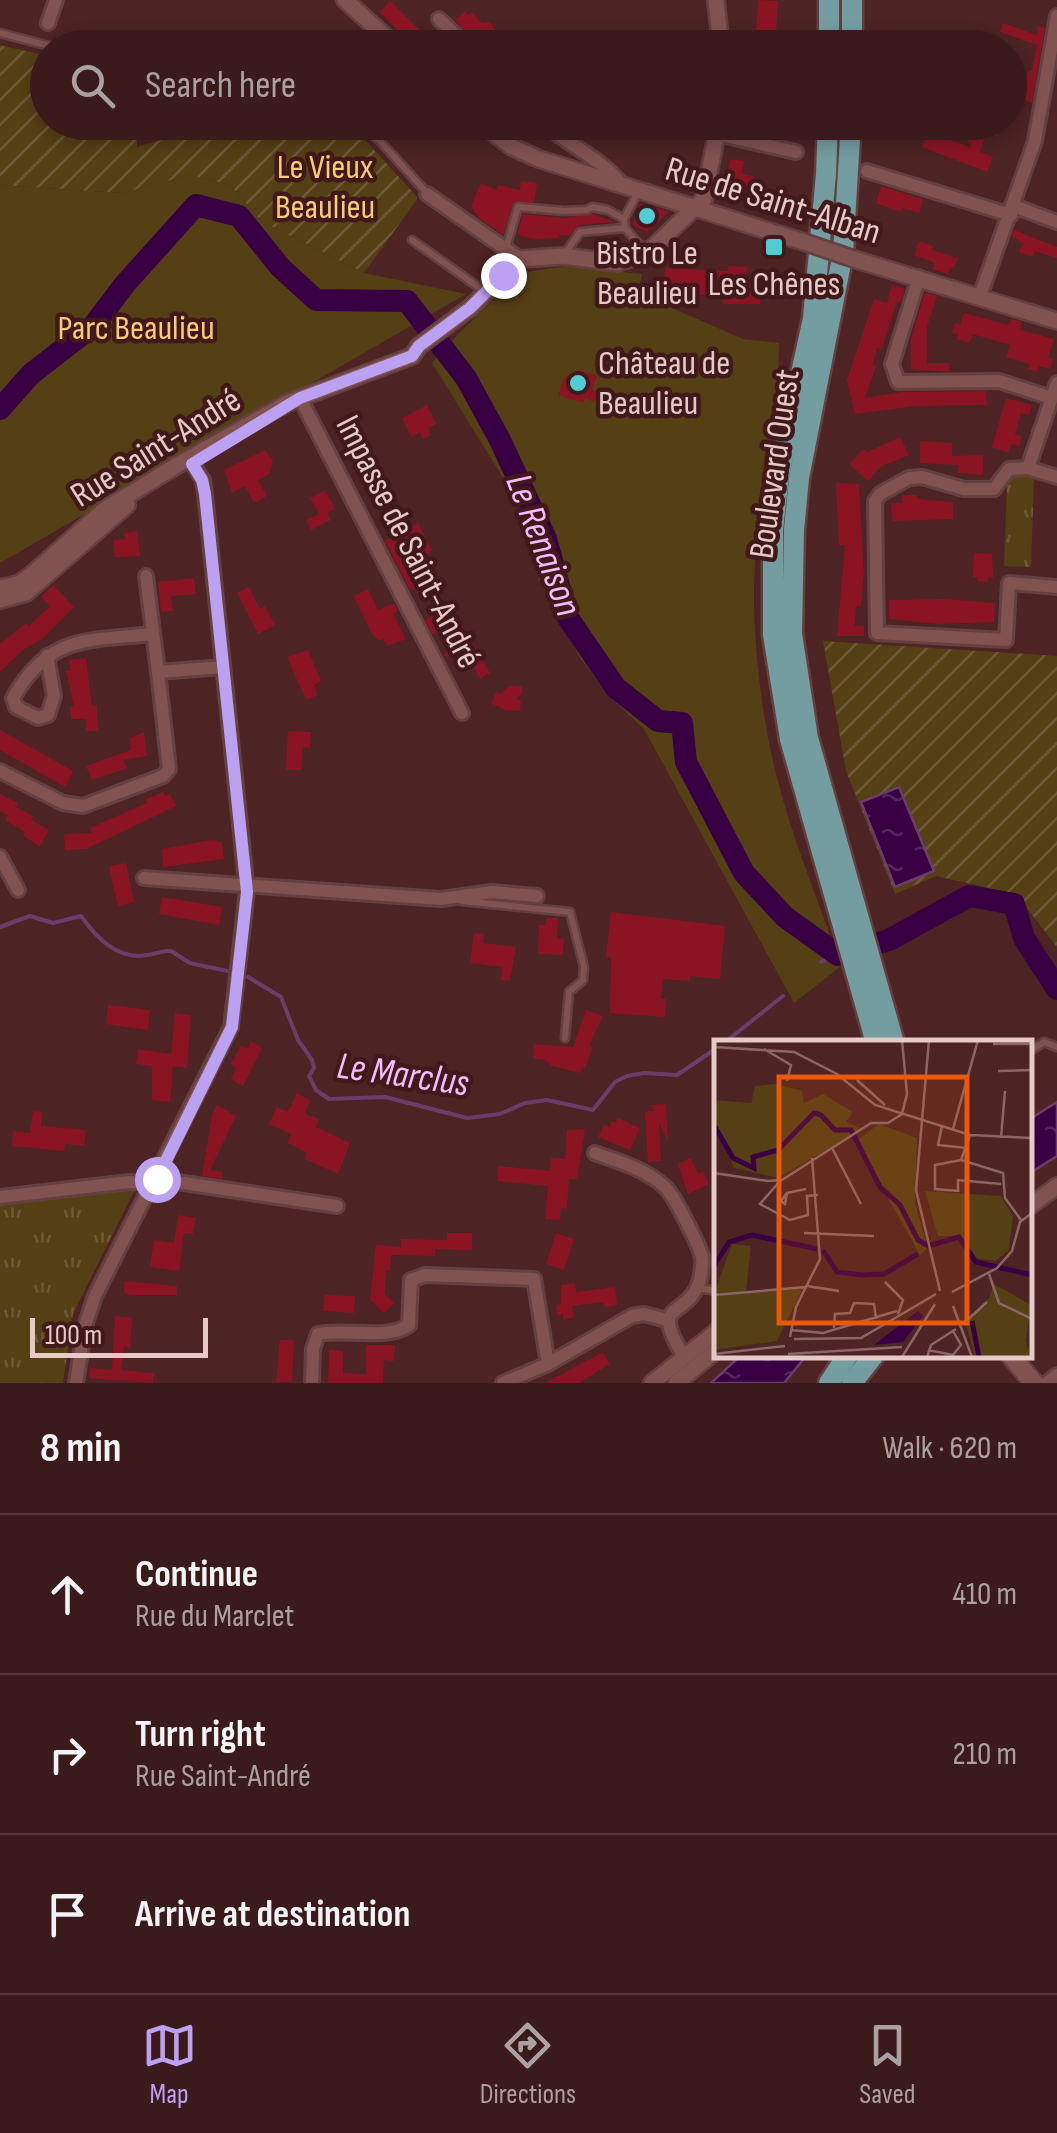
<!DOCTYPE html>
<meta charset="utf-8">
<style>
:root{--surface:#3a1a1a;--page:#412323;--text:#f1f3f6;--muted:#aba1a2;--line:#543839;--accent:#bca0f2}
body{margin:0;font-family:"Sofia Sans Condensed",sans-serif;background:var(--page);color:var(--text)}
.scale{position:absolute;left:30px;bottom:25px;width:178px;box-sizing:border-box;padding-left:10px;border:5px solid #e6cac8;border-top:0;font-size:28px;line-height:35px;white-space:nowrap;color:#e6cac8;-webkit-text-stroke:8px #42191a;paint-order:stroke}
.stop{position:absolute;width:30px;height:30px;margin:-22px;border:8px solid #bca0f2;border-radius:50%;background:#fff}
.stop.end{background:#bca0f2;border-color:#fff;box-shadow:0 2px 10px #0008}
.list{margin:0;padding:0;list-style:none}
h2{display:flex;justify-content:space-between;align-items:center;height:130px;margin:0;padding:0 40px;font-size:42px}
h2 small{font-size:32px;font-weight:400;color:var(--muted)}
.list li{display:grid;grid-template-columns:65px 1fr auto;gap:30px;align-items:center;box-sizing:border-box;height:160px;padding:0 40px;border-top:2px solid var(--line)}
.list b{display:block;font-size:38px;white-space:nowrap}
.list p{margin:0;font-size:32px;white-space:nowrap;color:var(--muted)}
.list em{font-size:32px;font-style:normal;color:var(--muted)}
.icon{flex:none;width:55px;height:55px;fill:none;stroke:currentColor;stroke-width:2;stroke-linecap:round;stroke-linejoin:round}
.map{position:relative;flex:none;width:1057px;height:1383px;overflow:hidden}
.search{position:absolute;background:var(--surface);box-shadow:0 5px 15px #0003;left:30px;right:30px;top:30px;height:110px;display:flex;align-items:center;gap:25px;box-sizing:border-box;padding:0 35px;border-radius:55px;color:var(--muted);font-size:38px}
.sheet{height:610px;background:var(--surface)}
nav{display:flex;justify-content:space-around;align-items:center;box-sizing:border-box;height:140px;border-top:2px solid var(--line);background:var(--surface);font-size:28px;color:var(--muted)}
nav a{display:grid;justify-items:center;gap:5px}
nav .on{color:var(--accent)}
.map>svg:first-child{display:block}
</style>
<div class="map">
<svg width="1057" height="1383" viewBox="0 0 1057 1383">
<defs>
<pattern id="grass-tufts" width="24" height="20" patternUnits="userSpaceOnUse" patternTransform="scale(2.5)"><rect width="24" height="20" fill="#553f15"/><path d="M3 7l-1-3M5 7V3M7 7l1-3M15 17l-1-3M17 17v-4M19 17l1-3" fill="none" stroke="#6d5936"/></pattern>
<pattern id="garden-furrows" width="10" height="10" patternUnits="userSpaceOnUse" patternTransform="scale(2.5)"><rect width="10" height="10" fill="#553f15"/><path d="M-1 1l2-2M0 10L10 0M9 11l2-2" fill="none" stroke="#6d5936"/></pattern>
<pattern id="water-ripples" width="26" height="14" patternUnits="userSpaceOnUse" patternTransform="scale(2.5)"><rect width="26" height="14" fill="#380042"/><path d="M2 4q2-2 4 0t4 0M15 11q2-2 4 0t4 0" fill="none" stroke="#55245c"/></pattern>
</defs>
<rect width="100%" height="100%" fill="#4d2323"/>
<g fill="url(#grass-tufts)">
<path d="M1014,473L1031,474L1034,479L1031,567L1004,566L1007,484Z"/>
<path d="M125,1186L134,1191L73,1314L63,1383H0V1203Z"/>
</g>
<g fill="#553f15">
<path d="M191,175L230,185L261,221L364,273L466,294L0,563V185L122,193Z"/>
<path d="M567,266L642,274L638,293L743,339L779,343C779,427 754,510 754,595C754,649 762,716 775,770C791,836 819,902 841,966L794,1003L644,729L611,698L580,658L539,580L518,502L432,363C459,330 491,305 519,273Z"/>
</g>
<g fill="url(#garden-furrows)">
<path d="M0,45L47,56L48,122L136,123L137,147L213,125L234,126L235,123H288L357,131L418,198L364,273L261,221L230,185L191,175L122,193L0,185Z"/>
<path d="M823,641L1057,656V947L1016,894L936,876L895,894L846,771Z"/>
</g>
<g fill="url(#water-ripples)" stroke="#6c3d6a" stroke-width="2.5">
<path d="M899,787L934,871L895,887L861,802Z"/>
<path d="M1057,1102V1156L1030,1173V1119Z"/>
<path d="M740,1356H806L784,1383H711Z"/>
</g>
<g fill="none" stroke-linecap="round" stroke-linejoin="round">
<g stroke="#6c3d6a" stroke-width="4">
<path d="M0,927L30,916L53,923L81,916C96,937 118,961 147,955C157,954 162,950 171,951L190,963L227,971"/>
<path d="M821,962L826,959L824,945"/>
<path d="M248,977L281,997L298,1040L312,1060L314,1068L309,1076L316,1090L329,1099L385,1097L467,1118L500,1114L525,1103L547,1100L593,1110L615,1082L627,1076L644,1073L677,1075L717,1048"/>
<path d="M724,1043L783,996"/>
</g>
<path stroke="#380042" stroke-width="22" d="M0,409L31,374L93,326L125,284L196,205L239,216L280,267L316,300L407,301L466,378L500,440L546,539L568,618L616,688L658,721L682,723L686,762L744,873L785,917L838,955L889,940L969,896L1014,904L1024,938L1057,989"/>
</g>
<g fill="#8b1424">
<path d="M758,0L778,1L776,36H779V48L748,44V35H756Z"/>
<path d="M390,1L424,34L413,47L380,12Z"/>
<path d="M465,11L468,15L472,12L482,23L489,22L495,29L480,48L455,20Z"/>
<path d="M1003,23L1037,35L1038,26L1045,28L1032,103L1024,100L1025,95L1021,94L1028,72L1032,70L1037,45L1000,32Z"/>
<path d="M961,122L1000,126L997,136L986,133L980,152L993,157L987,172L922,147L928,132L972,148L961,130Z"/>
<path d="M730,159L744,161L742,174L755,176L752,189L726,185Z"/>
<path d="M521,181L537,183L534,202H514L503,235L479,218L471,206L481,183L496,190L498,185L520,190Z"/>
<path d="M881,186L923,199L919,213L903,208L901,212L876,203Z"/>
<path d="M640,203L669,212L647,232L632,225Z"/>
<path d="M523,214L564,218L593,214L615,222L579,225L569,236L559,235V238L534,239L517,235Z"/>
<path d="M1014,230L1057,247V258L1035,251L1033,257L1019,252L1023,243L1012,236Z"/>
<path d="M919,241L933,246L932,250L958,258L954,268L951,267L948,274L933,269L935,263L914,255Z"/>
<path d="M728,266L747,267L746,277H762L760,304H723V295H675V289H664L665,268L728,271Z"/>
<path d="M892,285L905,289L901,302L897,301L882,349L877,348L873,365L876,366L865,398L901,392L986,391L987,405L916,406L855,414L847,380L874,299L887,303Z"/>
<path d="M925,292L937,296L927,327V363H949L950,372L911,369V338Z"/>
<path d="M964,313L1009,325L1011,319L1022,322L1020,330L1054,339L1048,358L1053,359L1050,369L1039,366L1037,372L1028,369L1029,364L1006,357L1010,345L973,334L970,343L957,339L958,334L952,333L955,323L960,325Z"/>
<path d="M578,370L597,376L592,390L598,392L594,402L585,398L583,403L558,395L565,376L577,374Z"/>
<path d="M1006,398L1032,405L1029,415L1021,413L1015,434L1022,436L1019,446L1011,444L1008,453L992,447Z"/>
<path d="M427,405L436,424L428,428L431,435L423,439L420,432L411,437L402,418Z"/>
<path d="M900,437L909,455L882,466L868,481L849,464L863,449L867,452Z"/>
<path d="M920,441L952,443V456L983,455V475L958,473V465L920,463Z"/>
<path d="M265,450L273,461L269,474L258,480L267,496L254,503L245,486L232,493L224,470Z"/>
<path d="M836,483L859,484L864,574L861,606H856L855,626H864V636H837L845,545H839Z"/>
<path d="M325,490L335,509L327,513L331,520L311,530L306,520L319,514L310,498Z"/>
<path d="M902,495H917V499L953,502V519L892,521L891,503H902Z"/>
<path d="M418,523L432,551L418,559L432,587L417,594L414,588L410,590L385,541Z"/>
<path d="M137,531L140,556L115,557L113,540L125,539L124,533Z"/>
<path d="M974,553L992,554L993,578L988,577V582L977,581V577H973Z"/>
<path d="M194,578L196,594L171,596L173,611L161,612L158,582Z"/>
<path d="M53,585L74,607L42,639L24,649L0,672V644L26,623L29,626L50,606L41,597Z"/>
<path d="M249,587L260,609L265,606L275,625L258,634L237,593Z"/>
<path d="M368,589L378,610L394,603L398,611L393,613L406,639L387,646L383,639L379,641L371,632L354,596Z"/>
<path d="M944,599L995,603L994,622L938,624L889,619V600Z"/>
<path d="M443,610L445,615L454,611L490,673L480,679L467,653L458,657L444,656L443,654L456,647L445,627L432,634L425,620Z"/>
<path d="M308,650L321,681L314,685L318,695L306,700L287,657Z"/>
<path d="M86,658L92,706L97,705L98,731H86V719H71L70,707L74,706L66,671H70L69,660Z"/>
<path d="M509,686H522V694L517,698L521,702L520,711L505,710L491,703L496,692L501,694Z"/>
<path d="M0,730L73,771L65,787L0,750Z"/>
<path d="M288,731L311,732L310,748L303,747L301,770H286Z"/>
<path d="M144,732L147,756L123,760L127,768L92,780L86,766L131,750L130,738Z"/>
<path d="M163,792L165,796L170,794L176,806L86,849L65,850L64,834L92,833L90,828L147,803L145,800Z"/>
<path d="M0,794L18,803L16,807L33,816L31,820L49,830L40,846L23,836L25,832L5,820L8,815L0,811Z"/>
<path d="M211,840L222,842L224,859L163,867L162,849Z"/>
<path d="M126,863L134,902L118,906L109,866Z"/>
<path d="M162,897L222,907L219,925L159,914Z"/>
<path d="M611,912L725,926L720,979L690,976V981L663,979L661,999H666L665,1017L610,1013L611,957H606Z"/>
<path d="M546,918H558L557,938L564,939L563,955L538,954L539,925H546Z"/>
<path d="M474,933L484,934L483,943L516,947L510,981L501,980L502,967L470,963Z"/>
<path d="M108,1005L150,1010L148,1030L106,1024Z"/>
<path d="M586,1010L603,1016L589,1046L593,1047L585,1068L582,1067L580,1073L552,1066L545,1060L533,1059L534,1044L573,1047Z"/>
<path d="M175,1013L191,1015L187,1068L173,1066L170,1102L152,1100V1066L136,1064L138,1049L171,1054Z"/>
<path d="M251,1041L262,1048L243,1086L231,1079L236,1067L231,1064L240,1047L248,1048Z"/>
<path d="M297,1093L310,1100L305,1114L319,1119L316,1127L350,1143L338,1174L305,1159L307,1153L288,1143L291,1134L269,1124L277,1107L288,1112Z"/>
<path d="M666,1104L668,1141L659,1123L661,1161L648,1162L645,1112L654,1111L651,1105Z"/>
<path d="M217,1105L236,1116L210,1170L223,1172L222,1179L202,1176L212,1115Z"/>
<path d="M33,1111L42,1112L41,1126L86,1130L84,1146L65,1144L64,1151L12,1146L13,1131L30,1133Z"/>
<path d="M618,1118L640,1128L630,1150L598,1137L604,1125L609,1127L611,1121L616,1123Z"/>
<path d="M585,1129L577,1179H569L567,1209L561,1208L560,1220L545,1219L548,1186L497,1181L498,1166L550,1171L551,1158L565,1159L567,1130Z"/>
<path d="M691,1158L698,1174L703,1171L709,1184L688,1194L678,1164Z"/>
<path d="M178,1215L196,1218L193,1234L184,1233L179,1271L150,1267L154,1240L174,1243Z"/>
<path d="M447,1233H472V1250L435,1249V1256L391,1255L390,1271H386L385,1294L394,1303L384,1313L370,1299L376,1245L401,1247V1239L447,1240Z"/>
<path d="M556,1233L574,1239L564,1270L546,1264Z"/>
<path d="M125,1281L177,1286V1295H130L124,1292Z"/>
<path d="M575,1283L576,1292L615,1287L617,1305L604,1307L603,1302L572,1306L574,1318L563,1320V1314L557,1315L556,1305L561,1304V1285Z"/>
<path d="M324,1295L355,1296L354,1313L323,1311Z"/>
<path d="M115,1316L132,1318L130,1348L124,1347L121,1370L154,1373L153,1383L89,1378L90,1368L112,1370Z"/>
<path d="M280,1340H294L292,1382H276Z"/>
<path d="M366,1345H395L394,1361L384,1360L383,1383H328L329,1350L343,1351V1373L366,1374Z"/>
<path d="M603,1352L610,1364L579,1383H545Z"/>
</g>
<g fill="none" stroke-linecap="round" stroke-linejoin="round">
<g stroke="#644041" stroke-width="11">
<g id="service">
<path d="M0,33L57,48"/>
<path d="M354,122L379,140L427,193"/>
<path d="M624,219L636,196"/>
<path d="M412,240L484,291"/>
<path d="M506,248L518,207L564,211L587,210L592,207L608,210L624,219L625,228"/>
<path d="M564,255L580,232L625,228L644,250"/>
<path d="M462,901L570,912L584,967L583,980L569,992L565,1038"/>
<path d="M1030,1051L1044,1042L1057,1047"/>
<path d="M697,1288L717,1291"/>
</g>
</g>
<g stroke="#644041" stroke-width="18">
<g id="minor">
<path d="M439,19L469,48"/>
<path d="M48,23L56,0"/>
<path d="M541,122C563,141 606,162 621,184"/>
<path d="M717,134L796,152"/>
<path d="M867,171L1011,215"/>
<path d="M427,194L520,259"/>
<path d="M1014,206L1057,222"/>
<path d="M919,277L892,364L898,382L999,381L1052,398"/>
<path d="M980,296L1035,141L1057,16"/>
<path d="M1057,383L1028,468L1057,477"/>
<path d="M300,398L462,713"/>
<path d="M1028,468L1009,469L994,489H964L922,477L909,478L880,494L875,501L877,633L1006,640L1009,583L1057,587"/>
<path d="M146,576L158,672"/>
<path d="M47,656L54,696L48,715L38,718L16,707L13,698C49,634 88,641 153,634"/>
<path d="M0,771L63,803L83,806L163,776L169,769L158,672L223,667"/>
<path d="M0,857L18,890"/>
<path d="M144,878L441,899L492,892L537,896"/>
<path d="M595,1153C619,1162 646,1169 665,1187C674,1195 699,1245 702,1257C703,1263 701,1275 700,1280C687,1321 647,1298 685,1358"/>
<path d="M157,1179L337,1206"/>
<path d="M0,1197L129,1182L155,1183"/>
<path d="M76,1383L85,1326L95,1296L231,1027L247,891L205,494L203,480L189,458"/>
<path d="M312,1383L313,1349L318,1334C346,1328 386,1341 409,1325L411,1280L425,1275L534,1279L548,1364"/>
<path d="M503,1383L548,1364L632,1316L644,1314L667,1320"/>
<path d="M1047,1383L1057,1375"/>
</g>
</g>
<g stroke="#644041" stroke-width="20">
<g id="tertiary">
<path d="M345,0L398,48"/>
<path d="M716,0L721,48"/>
<path d="M479,122L512,147L539,159L807,243"/>
<path d="M857,260L1057,321"/>
<path d="M0,588L18,584L30,576L104,510L179,464L287,403L412,356L419,346L470,308L520,259L563,256L617,263L647,253L704,199L719,122"/>
<path d="M0,600L26,593L127,505"/>
<path d="M1030,1206L1057,1186"/>
<path d="M652,1383L717,1331"/>
<path d="M676,1383L717,1350"/>
</g>
</g>
<g stroke="#644041" stroke-width="22">
<path id="secondary" d="M1011,1356L1034,1383"/>
</g>
<g stroke="#644041" stroke-width="25">
<g id="primary">
<path d="M829,0V48"/>
<path d="M852,48V0"/>
<path d="M828,122L826,174L813,318L779,475L773,530V635L790,739L876,1043"/>
<path d="M851,122L843,253L799,478L794,530L792,634L808,738L894,1043"/>
<path d="M829,1383L847,1356"/>
<path d="M852,1383L873,1356"/>
</g>
</g>
<use href="#service" stroke="#805250" stroke-width="6"/>
<use href="#minor" stroke="#805250" stroke-width="12"/>
<use href="#tertiary" stroke="#805250" stroke-width="15"/>
<use href="#secondary" stroke="#805250" stroke-width="18"/>
<use href="#primary" stroke="#739da0" stroke-width="20"/>
<g stroke="#644041" stroke-width="20" stroke-linecap="butt">
<path id="tertiary-bridge" d="M807,243L857,260"/>
</g>
<use href="#tertiary-bridge" stroke="#805250" stroke-width="15"/>
</g>
<g fill="none" stroke-linecap="round" stroke-linejoin="round">
<path stroke="#bca0f2" stroke-width="12" d="M157,1179L232,1027L247,892L205,494L202,480L192,464L300,398L412,356L419,346L470,308L503,275"/>
</g>
<g fill="#51ccd4" stroke="#42191a" stroke-width="4">
<circle cx="647" cy="216" r="10"/>
<rect x="764" y="237" width="20" height="20" rx="5"/>
<circle cx="578" cy="383" r="10"/>
</g>
<g text-anchor="middle" dominant-baseline="central" stroke-width="9" stroke-linejoin="round" paint-order="stroke">
<g font-size="35" fill="#f7cb7c" stroke="#42191a">
<text x="325" y="167">Le Vieux<tspan x="325" dy="40">Beaulieu</tspan></text>
<text x="136" y="328">Parc Beaulieu</text>
</g>
<g font-size="35" fill="#e6cac8" stroke="#42191a">
<text transform="translate(773 201) rotate(17)">Rue de Saint-Alban</text>
<text transform="translate(156 448) rotate(-32)">Rue Saint-André</text>
<text transform="translate(775 464) rotate(-82)">Boulevard Ouest</text>
<text transform="translate(408 542) rotate(63)">Impasse de Saint-André</text>
</g>
<g font-size="35" fill="#e6cac8" stroke="#42191a">
<text x="647" y="253">Bistro Le<tspan x="647" dy="40">Beaulieu</tspan></text>
<text x="774" y="284">Les Chênes</text>
<text x="598" y="363" text-anchor="start">Château de<tspan x="598" dy="40">Beaulieu</tspan></text>
</g>
<g font-size="38" font-style="italic" fill="#f4bbfe" stroke="#42191a">
<text transform="translate(543 545) rotate(69)">Le Renaison</text>
<text transform="translate(403 1075) rotate(8)">Le Marclus</text>
</g>
</g>
<g transform="translate(714 1040)">
<rect width="318" height="318" fill="#4d2323"/>
<path d="M18,204L37,206L32,252L89,248L63,301L0,310V254Z" fill="#553f15"/>
<path d="M0,60L99,68L148,89L64,138L20,128L0,80ZM165,84L203,98L201,163L214,208L206,215L142,101ZM280,244L317,265L312,301L317,317H261L251,280L275,258Z" fill="#553f15"/>
<path d="M62,44L88,51L90,63L109,54L139,72L130,85L99,68H36L41,46ZM211,151L287,156L299,176L295,210L281,221L260,218L245,196H224Z" fill="#553f15"/>
<path d="M204,271L209,276L189,302L160,305Z" fill="#380042"/>
<path fill="none" stroke="#380042" stroke-width="5" d="M0,85L19,118L40,128L39,117L64,110L100,73L107,75L121,90H137L166,147L186,165L204,200L214,206L245,197L262,222L318,235M109,210L123,232L148,235L170,234L204,214M0,226L15,202L38,195L103,209M258,281L265,317"/>
<path fill="none" stroke="#8a6665" stroke-width="2.5" d="M188,0L193,54L188,74M215,0L202,150L226,251M279,4H318M0,7L80,12L123,34L161,65L256,95L318,98M50,9L77,25L73,41M284,31L318,30M143,40L171,65M228,86L224,105L252,108M239,89L264,0M256,95L247,120L289,133L291,158L307,180M287,98L291,51M118,108L147,164M247,120L221,125V149L244,151V140L287,144M0,133L54,141M52,141L68,140L157,83H174L188,74M66,141L46,164L76,180L94,175L93,156L104,155M73,153L71,164L67,161L73,153L92,149M90,193L160,196M275,234L285,263L318,279M171,242L189,260L184,274M93,246L125,251M238,252L283,228L298,211L306,182L318,173M0,255L92,247M239,266L258,317M249,284L273,262M120,288L121,274L136,273L140,263L160,264L162,279M77,290L109,293L183,271M76,297L82,267L106,219L98,118M80,299L147,298L222,254M214,310L239,315L247,305L239,291M0,314L71,306M74,314L188,307M188,317L221,264M213,317L217,305L242,289"/>
<path fill="#e8590c" fill-opacity="0.15" stroke="#e8590c" stroke-width="5" d="M65,37H253V283H65Z"/>
<rect width="318" height="318" fill="none" stroke="#e6cac8" stroke-width="5"/>
</g>
</svg>
<div class="scale">100 m</div>
<div class="stop" style="left:157px;top:1179px"></div>
<div class="stop end" style="left:503px;top:275px"></div>
<div class="search"><svg class="icon" aria-label="search" viewBox="0 0 24 24"><circle cx="10" cy="10" r="6"/><path d="M15 15l6 6"/></svg>Search here</div>
</div>
<section class="sheet">
<h2>8 min<small>Walk · 620 m</small></h2>
<ul class="list">
<li><svg class="icon" aria-label="ahead" viewBox="0 0 24 24"><path d="M12 20V5M6 11l6-6 6 6"/></svg><div><b>Continue</b><p>Rue du Marclet</p></div><em>410 m</em></li>
<li><svg class="icon" aria-label="right" viewBox="0 0 24 24"><path d="M7 20v-9h11M14 6l5 5-5 5"/></svg><div><b>Turn right</b><p>Rue Saint-André</p></div><em>210 m</em></li>
<li><svg class="icon" aria-label="arrive" viewBox="0 0 24 24"><path d="M6 21V4h12l-3 4 3 4H6"/></svg><div><b>Arrive at destination</b></div></li>
</ul>
</section>
<nav>
<a class="on"><svg class="icon" aria-label="map" viewBox="0 0 24 24"><path d="M3 6l6-2 6 2 6-2v14l-6 2-6-2-6 2zM9 4v14M15 6v14"/></svg>Map</a>
<a><svg class="icon" aria-label="directions" viewBox="0 0 24 24"><path d="M12 3l9 9-9 9-9-9zM9 14v-3h6M13 9l2 2-2 2"/></svg>Directions</a>
<a><svg class="icon" aria-label="saved" viewBox="0 0 24 24"><path d="M7 4h10v16l-5-4-5 4z"/></svg>Saved</a>
</nav>
